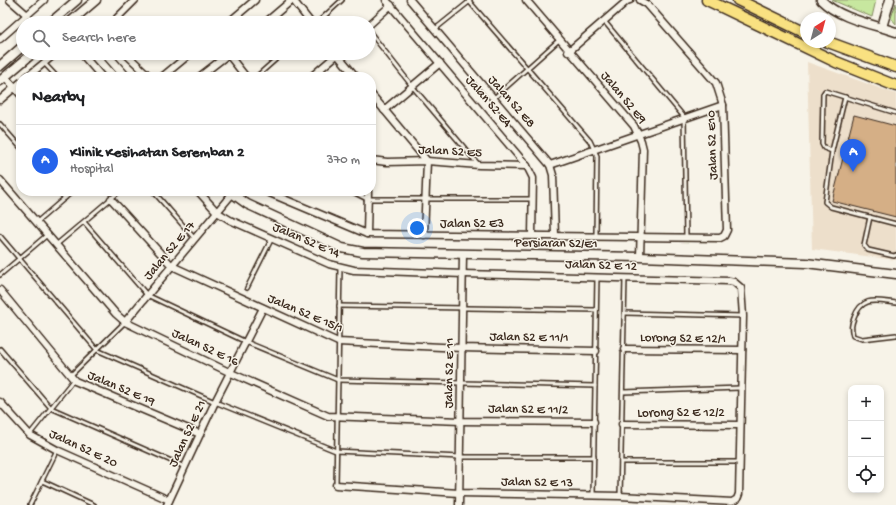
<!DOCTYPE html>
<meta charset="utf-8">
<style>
:root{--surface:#fff;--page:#f6f6f6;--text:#202124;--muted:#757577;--line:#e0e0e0;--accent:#2563eb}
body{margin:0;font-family:"Gochi Hand",sans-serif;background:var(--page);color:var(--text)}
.controls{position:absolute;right:12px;bottom:12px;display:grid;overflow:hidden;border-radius:8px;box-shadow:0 2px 6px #0003}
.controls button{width:36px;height:36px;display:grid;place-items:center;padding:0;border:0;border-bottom:1px solid var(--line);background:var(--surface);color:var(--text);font:20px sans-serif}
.compass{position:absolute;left:800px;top:12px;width:36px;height:36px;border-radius:50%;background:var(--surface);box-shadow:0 2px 6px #0003;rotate:36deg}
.you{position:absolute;left:417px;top:228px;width:14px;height:14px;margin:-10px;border:3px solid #fff;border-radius:50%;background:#1a73e8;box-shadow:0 0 0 6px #1a73e833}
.badge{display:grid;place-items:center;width:26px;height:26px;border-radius:50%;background:var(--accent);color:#fff;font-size:13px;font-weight:700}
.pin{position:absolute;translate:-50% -33px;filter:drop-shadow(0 1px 2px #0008)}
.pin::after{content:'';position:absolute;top:21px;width:14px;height:12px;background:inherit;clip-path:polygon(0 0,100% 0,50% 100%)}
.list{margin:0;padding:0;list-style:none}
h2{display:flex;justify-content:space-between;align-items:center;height:52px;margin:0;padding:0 16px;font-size:17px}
h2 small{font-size:13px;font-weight:400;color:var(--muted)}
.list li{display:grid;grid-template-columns:26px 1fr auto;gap:12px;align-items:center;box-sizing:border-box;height:72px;padding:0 16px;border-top:1px solid var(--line)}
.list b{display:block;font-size:15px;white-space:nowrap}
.list p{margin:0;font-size:13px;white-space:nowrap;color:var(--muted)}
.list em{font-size:13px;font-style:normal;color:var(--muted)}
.icon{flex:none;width:22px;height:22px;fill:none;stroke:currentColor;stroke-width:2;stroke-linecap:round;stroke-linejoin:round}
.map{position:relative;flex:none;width:896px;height:505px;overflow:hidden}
.search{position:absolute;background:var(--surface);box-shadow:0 2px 6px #0003;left:16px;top:16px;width:360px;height:44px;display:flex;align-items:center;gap:10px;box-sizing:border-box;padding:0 14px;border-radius:22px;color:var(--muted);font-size:15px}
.panel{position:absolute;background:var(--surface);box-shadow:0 2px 6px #0003;left:16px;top:72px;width:360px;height:124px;border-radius:16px}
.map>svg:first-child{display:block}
</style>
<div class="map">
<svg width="896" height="505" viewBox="0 0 896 505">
<rect width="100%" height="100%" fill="#f7f3e8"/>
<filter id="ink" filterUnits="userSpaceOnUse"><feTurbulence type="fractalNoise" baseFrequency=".025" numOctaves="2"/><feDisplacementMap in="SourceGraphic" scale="8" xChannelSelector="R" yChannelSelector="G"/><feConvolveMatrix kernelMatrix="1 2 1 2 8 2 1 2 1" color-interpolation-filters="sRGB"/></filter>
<g filter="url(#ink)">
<path fill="#eddfcb" d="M807,62L896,94V260L812,249Z"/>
<g fill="#c7e79f" stroke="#81885e">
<path d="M832,0H876L872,17Z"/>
<path d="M896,3V24L891,18Z"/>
</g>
<path fill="#d5af86" stroke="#3b2a1e" d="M854,115L896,126V217L832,201Z"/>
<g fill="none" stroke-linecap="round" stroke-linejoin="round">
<g stroke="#3b2a1e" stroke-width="6">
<g id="service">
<path d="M468,0L590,141L597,156L596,235"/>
<path d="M604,21L684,117L686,237"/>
<path d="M317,23L342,0"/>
<path d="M434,30L470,1"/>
<path d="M369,31L412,86L478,164"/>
<path d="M44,63L57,77"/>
<path d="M256,77L283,53"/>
<path d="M845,97L832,151L825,202L831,207L896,224"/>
<path d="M494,98L559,40"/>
<path d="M0,124L21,148"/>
<path d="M832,151L824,148L822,144L823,94L825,91L896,113"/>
<path d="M58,191L65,198"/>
<path d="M153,191L195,239"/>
<path d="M351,191L367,199H533"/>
<path d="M870,217L864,245L868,250L894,256L896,255"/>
<path d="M37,222L73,191"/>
<path d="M84,222L147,295L246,342L338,380L595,386"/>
<path d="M0,236L97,350L215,402L336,451L460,457H594"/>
<path d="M56,245L120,191"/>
<path d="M0,275L47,235"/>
<path d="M247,288L272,238"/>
<path d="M896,303C877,301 862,295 854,318C851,325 851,328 853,336L862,339L896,335"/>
<path d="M339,306L596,310"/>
<path d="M625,313L743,316"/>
<path d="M0,349L51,408L185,467"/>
<path d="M70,376L125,322"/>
<path d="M623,392L740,388"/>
<path d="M30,434L74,379"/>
<path d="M621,462H738"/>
<path d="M42,481L94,505"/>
<path d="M336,485L340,268"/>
<path d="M593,495L597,277"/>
<path d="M620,496L625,278"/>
<path d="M30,505L57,450"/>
</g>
</g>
<g stroke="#3b2a1e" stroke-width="9">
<g id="minor">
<path d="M10,0L26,14"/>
<path d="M293,0L311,23"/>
<path d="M386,0L527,166L533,178L532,235"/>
<path d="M410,0L550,165L553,175L555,235"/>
<path d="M526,0L634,126L641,141L643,149L640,257"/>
<path d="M115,23L117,18L135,0"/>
<path d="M228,23L255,0"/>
<path d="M265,23L292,0"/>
<path d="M369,25L391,5"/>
<path d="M0,39L44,0"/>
<path d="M568,52L627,1L630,0"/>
<path d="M81,53L102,77"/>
<path d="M125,53L150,77"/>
<path d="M336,53L356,77"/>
<path d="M228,54L246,77"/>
<path d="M5,77L21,95"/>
<path d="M27,77L56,53"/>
<path d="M162,77L191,53"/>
<path d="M199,77L230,53"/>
<path d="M311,77L339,53"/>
<path d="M371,94L427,161L424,235"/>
<path d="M0,100L21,82"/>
<path d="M384,110L440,63"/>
<path d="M371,160L387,162L427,161L479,165L527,166"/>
<path d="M550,165L723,105"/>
<path d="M0,180L116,314L125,322L231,373L328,416L461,421L594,422"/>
<path d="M198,191L217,212L230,220L329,264L354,270L463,274L729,281L734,282L741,288L743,316L739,494L737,499L732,502L620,496L459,493L336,485"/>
<path d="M265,191L367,234L720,238L724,236L727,230L723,105L716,83L647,4L640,0"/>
<path d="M111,199L172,266L338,342L462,348L596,351"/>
<path d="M367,234L368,191"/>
<path d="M0,290L75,381L200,434"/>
<path d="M125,322L232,194"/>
<path d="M624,349L742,350"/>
<path d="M0,402L30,435L57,450L169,500"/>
<path d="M622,424L739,425"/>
<path d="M167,505L215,402L263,308"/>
<path d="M459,505L463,254"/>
</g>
</g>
<g stroke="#3b2a1e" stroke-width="11">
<g id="tertiary">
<path d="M821,0C840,19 872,24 896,32"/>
<path d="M50,23L77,0"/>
<path d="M69,23L96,0"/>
<path d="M882,27L890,0"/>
<path d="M105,53L126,77"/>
<path d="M0,66L23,46"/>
<path d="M0,81L33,53"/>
<path d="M229,191L247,204L342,248L363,252L640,257L806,263L896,274"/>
</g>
</g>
<g stroke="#3b2a1e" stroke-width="13">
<g id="primary">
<path d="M707,0L836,62L896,86"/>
<path d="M738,0L806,33"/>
<path d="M828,42L896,67"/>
</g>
</g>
<use href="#service" stroke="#f7f3e8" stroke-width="3"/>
<use href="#minor" stroke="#f7f3e8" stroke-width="6"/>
<use href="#tertiary" stroke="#f7f3e8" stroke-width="8"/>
<use href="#primary" stroke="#f9e181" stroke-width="10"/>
</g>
</g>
<g text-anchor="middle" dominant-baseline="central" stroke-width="3" stroke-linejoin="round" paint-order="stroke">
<g font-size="13" fill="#3b2a1e" stroke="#f7f3e8">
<text transform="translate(623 98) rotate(50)">Jalan S2 E9</text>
<text transform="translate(488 102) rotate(49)">Jalan S2 E4</text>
<text transform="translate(511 102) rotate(49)">Jalan S2 E8</text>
<text transform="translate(713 145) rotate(-92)">Jalan S2 E10</text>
<text transform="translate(450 152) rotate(3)">Jalan S2 E5</text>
<text x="472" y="224">Jalan S2 E3</text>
<text transform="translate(306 241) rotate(23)">Jalan S2 E 14</text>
<text transform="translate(556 244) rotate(1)">Persiaran S2/E1</text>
<text transform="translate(170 251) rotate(-50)">Jalan S2 E 17</text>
<text transform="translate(601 266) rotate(2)">Jalan S2 E 12</text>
<text transform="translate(305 314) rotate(23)">Jalan S2 E 15/1</text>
<text transform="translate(529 338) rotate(1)">Jalan S2 E 11/1</text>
<text transform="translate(683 339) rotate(1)">Lorong S2 E 12/1</text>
<text transform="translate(205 348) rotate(25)">Jalan S2 E 16</text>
<text transform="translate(450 373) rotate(-89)">Jalan S2 E 11</text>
<text transform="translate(121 389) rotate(23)">Jalan S2 E 19</text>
<text transform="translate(528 410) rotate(1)">Jalan S2 E 11/2</text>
<text x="681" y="413">Lorong S2 E 12/2</text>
<text transform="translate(188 434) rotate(-65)">Jalan S2 E 21</text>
<text transform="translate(83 449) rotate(25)">Jalan S2 E 20</text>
<text transform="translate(537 483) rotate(1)">Jalan S2 E 13</text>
</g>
</g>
</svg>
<div class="controls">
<button>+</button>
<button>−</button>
<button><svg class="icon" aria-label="locate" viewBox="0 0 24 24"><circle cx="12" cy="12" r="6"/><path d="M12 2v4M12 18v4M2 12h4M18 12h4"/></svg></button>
</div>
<svg class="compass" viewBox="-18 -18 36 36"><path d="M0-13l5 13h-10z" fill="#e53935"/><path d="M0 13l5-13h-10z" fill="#757577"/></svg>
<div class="you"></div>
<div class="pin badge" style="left:853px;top:172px">A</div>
<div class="search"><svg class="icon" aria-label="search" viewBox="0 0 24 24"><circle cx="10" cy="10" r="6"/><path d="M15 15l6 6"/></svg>Search here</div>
<section class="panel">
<h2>Nearby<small></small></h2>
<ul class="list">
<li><span class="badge">A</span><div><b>Klinik Kesihatan Seremban 2</b><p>Hospital</p></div><em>370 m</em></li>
</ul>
</section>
</div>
